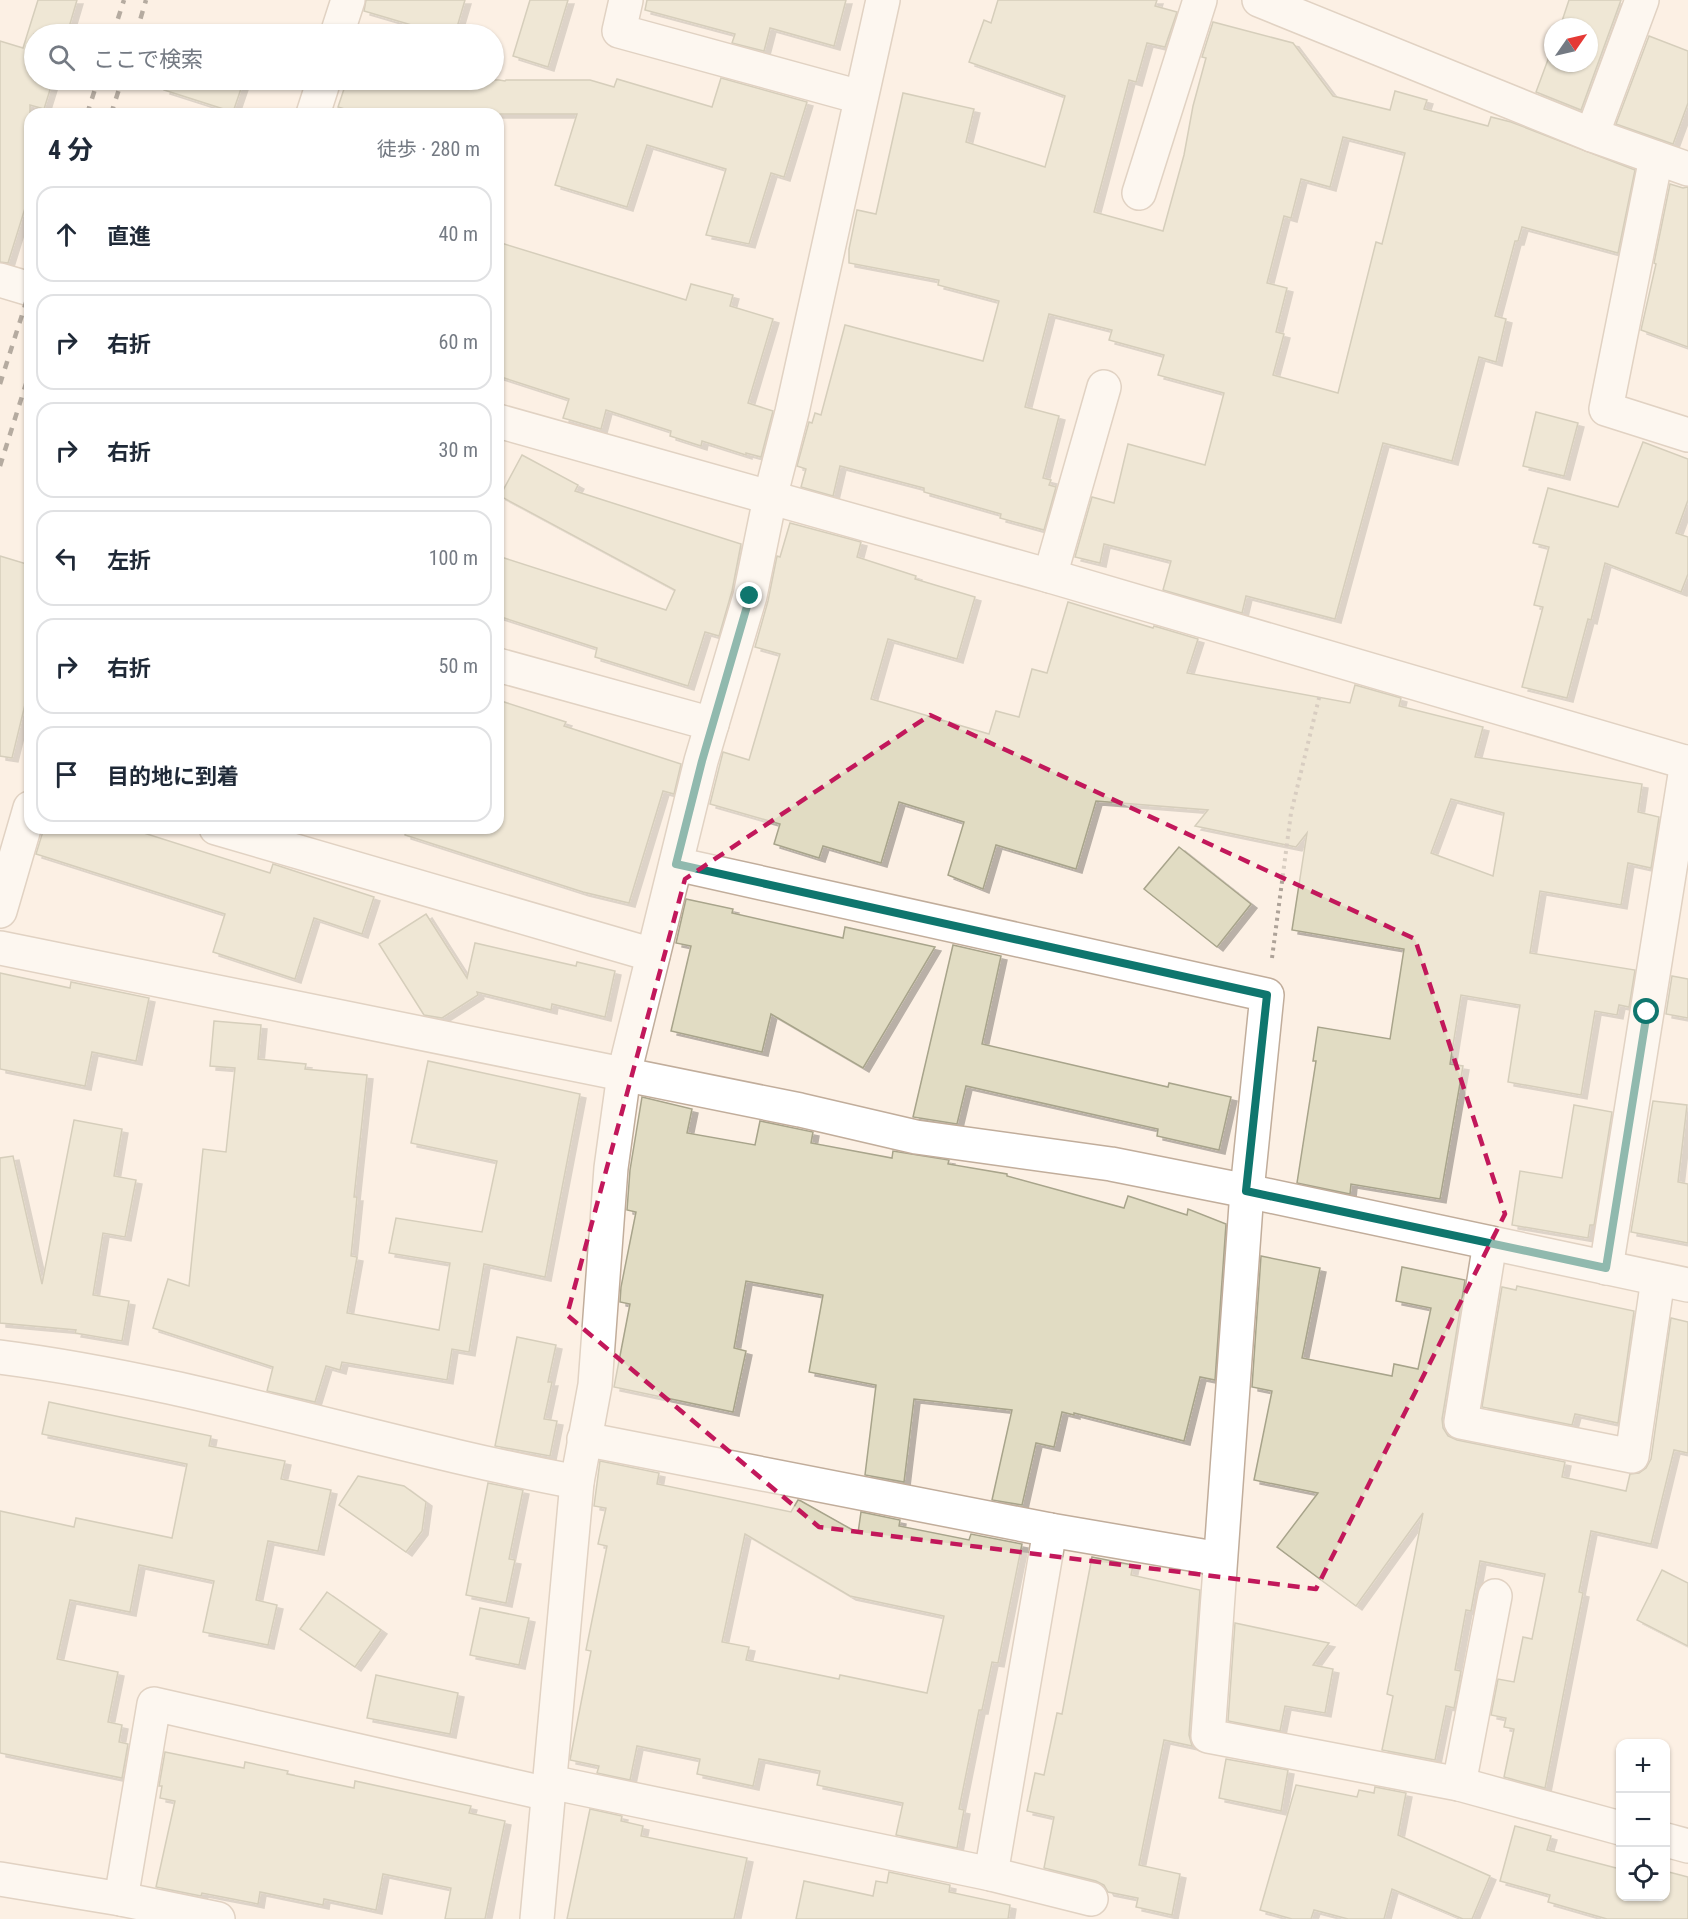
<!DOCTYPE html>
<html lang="ja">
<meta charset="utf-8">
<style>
:root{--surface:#fff;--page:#f2f2f3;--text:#1f2937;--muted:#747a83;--line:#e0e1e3}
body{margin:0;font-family:"Roboto Condensed","Noto Sans JP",sans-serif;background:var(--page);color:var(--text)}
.controls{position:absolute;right:18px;bottom:18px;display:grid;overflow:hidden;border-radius:12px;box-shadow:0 2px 4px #0004}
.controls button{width:54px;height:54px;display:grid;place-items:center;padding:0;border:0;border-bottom:2px solid var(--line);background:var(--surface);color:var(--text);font:30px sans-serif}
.compass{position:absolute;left:1544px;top:18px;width:54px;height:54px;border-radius:50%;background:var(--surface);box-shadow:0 2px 4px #0004;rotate:56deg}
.stop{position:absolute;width:18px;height:18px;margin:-14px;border:4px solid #0f766e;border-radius:50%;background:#fff}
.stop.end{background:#0f766e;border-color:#fff;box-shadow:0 2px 6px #0008}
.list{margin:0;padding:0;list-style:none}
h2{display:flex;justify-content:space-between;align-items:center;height:78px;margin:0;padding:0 24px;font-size:26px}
h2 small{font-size:20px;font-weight:400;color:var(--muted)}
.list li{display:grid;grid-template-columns:39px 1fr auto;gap:18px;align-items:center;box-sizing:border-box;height:96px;margin:0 12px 12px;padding:0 12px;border:2px solid var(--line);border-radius:18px}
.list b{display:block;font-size:22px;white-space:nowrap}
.list em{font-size:20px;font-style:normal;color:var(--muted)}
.icon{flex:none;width:33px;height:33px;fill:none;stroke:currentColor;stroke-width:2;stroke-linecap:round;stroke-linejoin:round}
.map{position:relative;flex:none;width:1688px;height:1919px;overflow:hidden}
.search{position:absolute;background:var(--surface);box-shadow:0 2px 4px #0004;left:24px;top:24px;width:480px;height:66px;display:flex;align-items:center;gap:15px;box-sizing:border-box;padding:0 21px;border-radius:33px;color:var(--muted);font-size:22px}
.panel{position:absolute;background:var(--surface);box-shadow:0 2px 4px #0004;left:24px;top:108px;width:480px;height:726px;border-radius:18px}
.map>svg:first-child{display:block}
</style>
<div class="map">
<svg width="1688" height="1919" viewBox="0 0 1688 1919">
<defs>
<filter id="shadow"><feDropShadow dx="6" dy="4" stdDeviation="0" flood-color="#0004"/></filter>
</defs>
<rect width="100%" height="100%" fill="#fcf0e4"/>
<g fill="#e1dcc3" stroke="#a8a48b" stroke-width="1.5" fill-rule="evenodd" filter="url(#shadow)">
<path d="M38,0H77L67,34H34V80H53L44,109L30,105V192L8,263L0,262V41L23,48Z"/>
<path d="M366,0H465L455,34H442L364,11Z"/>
<path d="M530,0H568L548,67L513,56Z"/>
<path d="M647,0H846L834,46L770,28L764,51L732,43L735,34L645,10Z"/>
<path d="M998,0H1157L1155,6L1177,12L1165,47L1147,43L1136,82L1129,80L1094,212L1163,231L1184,155L1193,106L1206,58L1202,57L1213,22L1293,43L1333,96L1390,110L1395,91L1427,100L1424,109L1488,126L1491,117L1511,122L1635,170L1618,253L1522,227L1518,241H1515L1495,316L1506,319L1496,362L1479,357L1452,461L1383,443L1335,619L1246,596L1242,613L1163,590L1171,561L1104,544L1100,563L1075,557L1092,497L1114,503L1128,444L1205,465L1224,393L1158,375L1164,355L1109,340L1112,330L1049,314L1025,407L1059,416L1043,478L1051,480L1049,485L1056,487L1044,530L1000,518L1001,514L924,492V488L840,466L833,496L801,487L806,469L797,466L809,422L812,423L815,413L821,415L845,325L983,361L999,301L938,285L939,280L849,263V249L857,210L876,214L903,93L974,109L966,142L1045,167L1065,96L969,62L984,20L991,23ZM1343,137L1405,153L1382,244L1376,242L1338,393L1273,375L1284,334L1276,332L1287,288L1267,283L1284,216L1291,218L1301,179L1330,187Z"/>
<path d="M1569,0H1621L1581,110L1536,92L1553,46V63H1589V27H1560Z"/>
<path d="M1649,36L1688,51V103L1673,144L1616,124Z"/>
<path d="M721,78L807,102L784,177L771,173L749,244L706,235L726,169L647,145L627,207L555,185L577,114H361L338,107L347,80H499L505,81L506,80H590L614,87L617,79L712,107Z"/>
<path d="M167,80H244L233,112L164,90Z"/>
<path d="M1670,184L1683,188L1688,187V347L1641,330L1656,264L1654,263Z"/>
<path d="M498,242L686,300L691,284L733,295L730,306L773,319L748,403L773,411L761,457L746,453V455L702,441L701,446L670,436L671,431L606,410L601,429L563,418L569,399L498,376Z"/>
<path d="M1536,412L1578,423L1564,476L1523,466Z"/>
<path d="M1643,442L1688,459V500L1676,533L1688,537V574L1681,592L1605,563L1591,620L1588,619L1567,698L1522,687L1543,607L1534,605L1549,547L1533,543L1548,488L1618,507Z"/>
<path d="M522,455L578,485L575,491L741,544L732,591L719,636L705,632L688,686L595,657L597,648L498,616V556L666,610L675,590L500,496Z"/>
<path d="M790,523L861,542L857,557L916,576L915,579L975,597L957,659L888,639L871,699L989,734L996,711L1019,717L1032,669L1047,673L1068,602L1153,628L1154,626L1198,639L1187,673L1350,703L1355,685L1401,698L1399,706L1483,727L1475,757L1642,784L1638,812L1659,817L1651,868L1628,863L1621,905L1540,891L1530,953L1635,970L1629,1007L1619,1005L1617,1015L1595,1011L1581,1095L1508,1082L1520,1005L1461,995L1450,1064L1463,1066L1440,1199L1351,1184L1350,1194L1297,1183L1316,1061H1313L1318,1027L1390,1039L1404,949L1292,930L1307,833L1296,847L1195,826L1208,810L1096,801L1076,869L996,845L983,889L948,875L964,822L899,802L881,863L823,846L819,858L774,844L780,824L710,804L723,752L749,760L780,654L755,647L768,601L777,556L780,557ZM1451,799L1504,813L1493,876L1431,853Z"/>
<path d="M0,556L30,565V684L12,758L0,756Z"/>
<path d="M498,700L566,722L564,726L681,764L674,794L663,791L629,903L583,892L405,835L406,828H498Z"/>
<path d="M44,828H128L270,873L273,864L374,897L362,934L314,918L295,979L213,952L225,914L36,854Z"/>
<path d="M1179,847L1251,904L1217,947L1144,889Z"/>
<path d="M686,899L733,909L732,913L843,938L845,927L935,947L863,1068L771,1014L762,1052L671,1031L691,946L676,943Z"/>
<path d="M426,914L467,978L475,943L576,966L577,962L615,971L605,1017L552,1004L551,1010L477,992L478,995L442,1018L424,1015L379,944Z"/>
<path d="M953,945L1001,956L982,1044L1168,1087L1169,1083L1231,1097L1219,1150L1157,1136L1158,1129L966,1086L957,1124L913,1117Z"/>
<path d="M0,973L70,988L71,982L149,998L136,1061L92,1052L85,1086L0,1069Z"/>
<path d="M1672,976L1688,979V1018L1666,1014Z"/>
<path d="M214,1021L261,1025L258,1059L306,1064L305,1069L367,1075L354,1197H357L351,1256L357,1257L347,1313L439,1330L450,1263L389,1253L396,1218L482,1232L497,1161L411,1143L428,1061L580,1094L545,1277L484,1264L469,1352L452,1349L447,1380L342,1362L340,1370L326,1366L315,1402L267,1391L273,1367L153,1328L168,1279L189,1286L203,1149L226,1152L235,1068L210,1066Z"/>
<path d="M642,1097L692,1109L687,1133L755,1145L760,1121L813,1132L811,1143L892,1158L893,1151L949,1160L948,1164L1007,1174V1176L1124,1208L1128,1196L1187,1215L1188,1209L1226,1224L1215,1380L1200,1377L1184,1441L1074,1413V1415L1062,1412L1054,1447L1036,1443L1022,1505L992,1500L1012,1410L914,1399L904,1482L865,1475L876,1385L809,1372L823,1295L746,1281L734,1348L746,1351L733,1412L614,1387L630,1304L620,1302L621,1287L636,1212L627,1210L630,1170Z"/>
<path d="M1653,1101L1687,1105L1678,1182L1688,1184V1243L1631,1232Z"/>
<path d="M1574,1105L1612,1112L1594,1225H1590L1588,1238L1512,1225L1520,1171L1562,1178Z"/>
<path d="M74,1120L122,1129L114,1176L136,1180L125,1237L103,1233L93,1295L129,1301L122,1341L75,1333L76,1330L0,1323V1158L13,1156L42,1284Z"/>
<path d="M1261,1256L1320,1268L1302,1358L1392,1376L1394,1364L1418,1369L1431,1308L1396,1301L1402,1267L1465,1280L1442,1419L1443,1428L1448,1436L1457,1440L1565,1462L1562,1477L1626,1491L1630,1474L1639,1473L1646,1468L1651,1459L1671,1318L1688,1322V1453L1674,1450L1651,1544L1591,1531L1579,1592L1583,1593L1545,1788L1504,1777L1514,1729L1504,1727L1506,1718L1491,1715L1498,1679L1514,1682L1523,1637L1532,1639L1545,1574L1480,1561L1471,1611L1466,1610L1455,1670L1461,1671L1454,1708L1446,1706L1435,1760L1382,1750L1393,1696L1387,1694L1423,1513L1356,1606L1277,1547L1318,1493L1254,1480L1272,1391L1252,1387Z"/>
<path d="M1517,1286L1634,1311L1618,1423L1575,1414L1572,1425L1482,1407L1502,1287L1516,1290Z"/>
<path d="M517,1337L556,1345L548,1382H552L544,1419L557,1421L550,1456L495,1446Z"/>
<path d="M49,1402L211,1436L209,1446L285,1461L281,1479L331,1490L318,1551L268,1541L256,1600L277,1605L268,1645L203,1632L214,1581L139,1565L130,1612L70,1600L57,1659L118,1672L108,1722L122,1725L119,1742L128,1744L122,1778L0,1753V1511L74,1527L76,1518L172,1538L187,1464L42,1434Z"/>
<path d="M600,1461L659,1473L657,1484L791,1512L798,1500L801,1501L858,1533L861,1512L900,1520L899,1526L969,1540L971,1534L1022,1544L998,1663L992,1662L982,1710H979L959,1809L964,1810L957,1848L896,1835L903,1803L817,1785L820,1771L759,1759L753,1786L697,1774L700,1759L637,1746L630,1780L597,1773L599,1766L570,1760L591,1651L586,1650L607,1546L598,1544L606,1508L594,1506ZM745,1534L850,1596L944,1616L927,1693L840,1675L839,1679L746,1660L749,1647L722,1642Z"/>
<path d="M358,1476L404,1486L426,1502L422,1531L406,1552L339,1505Z"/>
<path d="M488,1483L523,1490L509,1559L515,1560L506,1603L466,1595Z"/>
<path d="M1092,1557L1133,1565L1131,1575L1200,1590L1189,1735L1192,1746L1164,1740L1139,1865L1180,1874L1172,1915L1136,1907L1138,1898L1108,1892L1104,1885L1096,1881L1044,1868L1054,1817L1027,1811L1035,1773L1044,1775L1057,1713L1062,1714Z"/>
<path d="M1662,1570L1688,1583V1646L1637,1620Z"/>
<path d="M327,1592L381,1630L355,1667L300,1629Z"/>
<path d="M480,1608L529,1618L519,1665L470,1655Z"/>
<path d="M1235,1623L1329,1643L1313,1665L1333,1669L1325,1713L1285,1706L1280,1731L1228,1721Z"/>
<path d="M376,1675L458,1693L450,1734L367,1718Z"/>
<path d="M165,1752L244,1768L245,1762L288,1771L287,1774L354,1788L355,1781L471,1806L469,1813L505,1821L485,1919H445L451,1888L383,1874L376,1910L324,1899L323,1905L260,1892L258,1904L202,1893L201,1896L156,1887L175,1801L160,1798L162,1786H159Z"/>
<path d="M1226,1759L1288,1770L1281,1811L1219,1798Z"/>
<path d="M1296,1785L1357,1797L1359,1790L1374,1793L1375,1787L1406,1793L1398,1835L1490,1876L1472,1919H1463L1392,1889L1384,1919H1348L1314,1910L1311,1919H1292L1260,1910Z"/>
<path d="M590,1809L622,1816L621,1821L643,1826L641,1836L747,1858L734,1919H567Z"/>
<path d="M1515,1826L1551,1836L1547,1850L1620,1869V1866V1896H1665V1871L1688,1877V1919H1607L1548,1902L1550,1895L1500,1881Z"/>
<path d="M889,1872L950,1885L949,1892L1010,1905L1008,1919H796L804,1881L873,1896L876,1881L887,1883Z"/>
</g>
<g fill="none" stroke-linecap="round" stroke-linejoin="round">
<g stroke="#c1ad9b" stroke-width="36">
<g id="minor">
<path d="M626,0L619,31L860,97"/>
<path d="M1259,0L1592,135L1688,169"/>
<path d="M337,34L348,0"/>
<path d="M313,114L324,80"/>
<path d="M1592,135L1642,0"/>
<path d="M1656,158L1606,409L1688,435"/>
<path d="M1139,193L1200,0"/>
<path d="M0,280L30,289"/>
<path d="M498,421L1050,576L1688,763"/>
<path d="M1050,576L1104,387"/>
<path d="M498,665L712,724"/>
<path d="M216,828L653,955"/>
<path d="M676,864L1267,995L1247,1191L1208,1736L1459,1784L1620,1828"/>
<path d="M0,911L30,808"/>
<path d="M0,948L800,1110L916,1137L1111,1164L1247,1191L1688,1285"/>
<path d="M1490,1243L1461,1422L1632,1456L1658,1279"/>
<path d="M1606,1268L1687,762"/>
<path d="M0,1357C196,1382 384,1446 577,1482"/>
<path d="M584,1439L1050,1530L1220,1559"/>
<path d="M550,1782L991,1874L1091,1899"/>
<path d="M1459,1784L1495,1596"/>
<path d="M1666,1840L1688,1846"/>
<path d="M991,1874L1050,1530"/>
<path d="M0,1879L121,1899L218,1919"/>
<path d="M121,1899L154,1704L548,1794"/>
<path d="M537,1919L577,1482L595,1385L611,1168L624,1074L701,761L750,596L770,498L792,412L883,0"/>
</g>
</g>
<path stroke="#ada298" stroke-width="4" stroke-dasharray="3 4.5" stroke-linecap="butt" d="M1272,958L1291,813L1320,694"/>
<use href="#minor" stroke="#fff" stroke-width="33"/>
<g stroke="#60574f" stroke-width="4.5" stroke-dasharray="8 8" stroke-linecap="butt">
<path d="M113,34L124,0"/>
<path d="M136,34L146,0"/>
<path d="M87,114L98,80"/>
<path d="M111,114L122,80"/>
<path d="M0,384L30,290"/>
<path d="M0,466L30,371"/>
</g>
</g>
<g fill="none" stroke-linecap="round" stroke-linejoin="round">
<path stroke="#0f766e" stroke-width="8" d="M750,596L702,761L676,864L1267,995L1246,1191L1606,1268L1647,1012"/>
</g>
<path d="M0 0H1688V1919H0ZM930,715L1415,939L1505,1214L1316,1589L819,1527L567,1315L685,879Z" fill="#fcf0e4" fill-opacity=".55" fill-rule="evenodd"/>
<path fill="none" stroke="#c2185b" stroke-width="4.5" stroke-dasharray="12 8" stroke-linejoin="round" d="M930,715L1415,939L1505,1214L1316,1589L819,1527L567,1315L685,879Z"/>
</svg>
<div class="controls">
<button>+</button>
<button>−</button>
<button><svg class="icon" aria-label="locate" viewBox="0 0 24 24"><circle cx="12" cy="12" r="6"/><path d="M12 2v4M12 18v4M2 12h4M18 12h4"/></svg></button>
</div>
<svg class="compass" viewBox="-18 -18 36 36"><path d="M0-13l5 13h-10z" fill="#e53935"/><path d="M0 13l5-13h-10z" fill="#747a83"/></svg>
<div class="stop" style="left:1647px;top:1012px"></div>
<div class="stop end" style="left:750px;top:596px"></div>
<div class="search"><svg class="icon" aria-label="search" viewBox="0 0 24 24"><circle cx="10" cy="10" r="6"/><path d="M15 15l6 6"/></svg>ここで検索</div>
<section class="panel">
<h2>4 分<small>徒歩 · 280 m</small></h2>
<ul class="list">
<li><svg class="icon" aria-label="ahead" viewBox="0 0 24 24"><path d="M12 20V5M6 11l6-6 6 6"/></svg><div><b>直進</b></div><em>40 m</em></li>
<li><svg class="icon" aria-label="right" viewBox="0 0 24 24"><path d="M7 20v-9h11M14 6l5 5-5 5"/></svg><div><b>右折</b></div><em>60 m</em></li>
<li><svg class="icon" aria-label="right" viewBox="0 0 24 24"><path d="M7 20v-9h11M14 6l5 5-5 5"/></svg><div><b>右折</b></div><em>30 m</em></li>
<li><svg class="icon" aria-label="left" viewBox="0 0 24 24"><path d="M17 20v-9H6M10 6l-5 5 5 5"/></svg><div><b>左折</b></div><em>100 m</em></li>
<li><svg class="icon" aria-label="right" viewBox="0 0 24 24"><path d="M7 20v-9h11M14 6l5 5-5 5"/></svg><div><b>右折</b></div><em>50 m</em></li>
<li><svg class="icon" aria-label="arrive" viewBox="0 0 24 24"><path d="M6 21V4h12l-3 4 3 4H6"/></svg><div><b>目的地に到着</b></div></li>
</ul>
</section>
</div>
